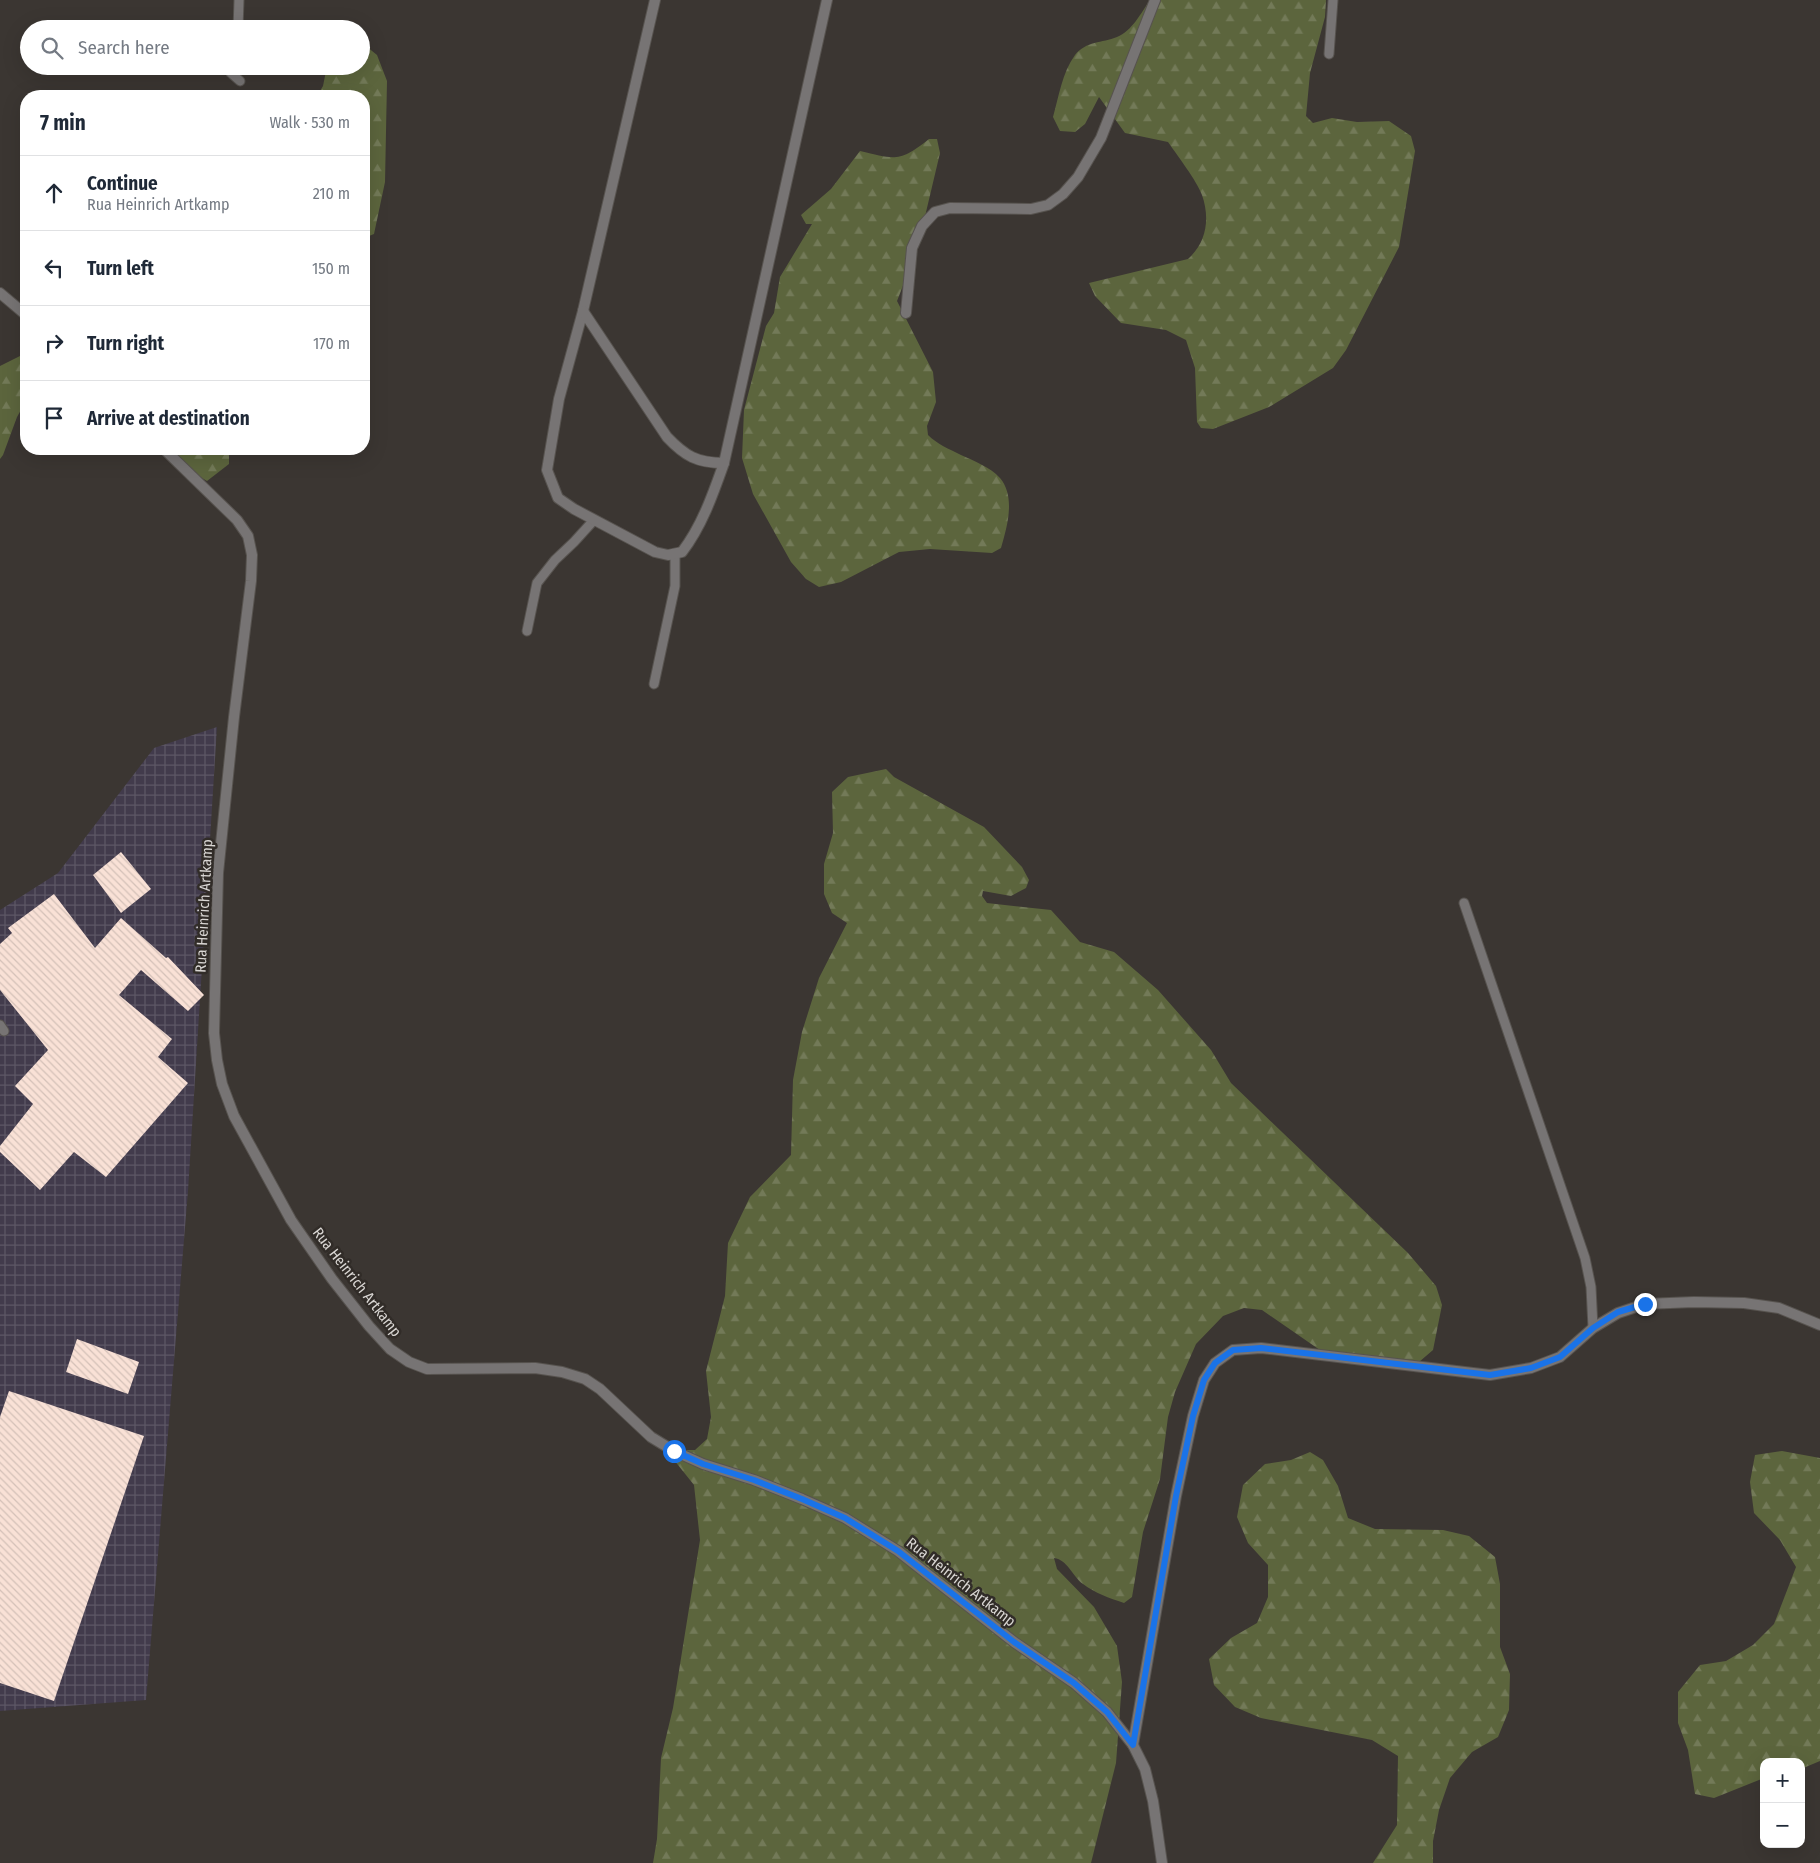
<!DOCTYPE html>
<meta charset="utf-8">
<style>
:root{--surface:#fff;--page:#f2f2f3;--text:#1f2937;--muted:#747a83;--line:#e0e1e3}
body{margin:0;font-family:"Fira Sans Condensed",sans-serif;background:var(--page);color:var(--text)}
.controls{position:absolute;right:15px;bottom:15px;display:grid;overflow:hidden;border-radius:10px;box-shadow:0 5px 20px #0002}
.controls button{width:45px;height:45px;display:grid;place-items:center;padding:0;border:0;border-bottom:1px solid var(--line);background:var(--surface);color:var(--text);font:25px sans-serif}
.stop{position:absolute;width:15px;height:15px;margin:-11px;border:4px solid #1a73e8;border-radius:50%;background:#fff}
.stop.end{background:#1a73e8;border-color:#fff;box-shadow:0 1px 5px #0008}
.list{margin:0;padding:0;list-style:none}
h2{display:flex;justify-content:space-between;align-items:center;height:65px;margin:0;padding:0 20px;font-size:21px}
h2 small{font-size:16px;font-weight:400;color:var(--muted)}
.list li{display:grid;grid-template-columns:32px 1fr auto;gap:15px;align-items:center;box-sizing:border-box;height:75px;padding:0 20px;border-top:1px solid var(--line)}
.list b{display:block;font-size:19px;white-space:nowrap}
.list p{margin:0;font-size:16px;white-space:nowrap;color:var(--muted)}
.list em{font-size:16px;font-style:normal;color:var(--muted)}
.icon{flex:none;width:28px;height:28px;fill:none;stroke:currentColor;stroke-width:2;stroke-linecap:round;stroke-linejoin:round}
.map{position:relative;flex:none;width:1820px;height:1863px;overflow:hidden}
.search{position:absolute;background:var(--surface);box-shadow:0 5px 20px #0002;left:20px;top:20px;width:350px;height:55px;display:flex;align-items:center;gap:12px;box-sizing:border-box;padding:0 18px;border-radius:28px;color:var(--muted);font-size:19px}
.panel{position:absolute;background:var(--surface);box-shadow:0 5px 20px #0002;left:20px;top:90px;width:350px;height:365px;border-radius:20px}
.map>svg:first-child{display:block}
</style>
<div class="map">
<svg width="1820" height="1863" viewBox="0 0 1820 1863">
<defs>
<pattern id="industrial-grid" width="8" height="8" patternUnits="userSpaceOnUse" patternTransform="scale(1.25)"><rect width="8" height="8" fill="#423b4c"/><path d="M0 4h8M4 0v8" fill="none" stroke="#5d5765"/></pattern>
<pattern id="forest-firs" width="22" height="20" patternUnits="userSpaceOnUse" patternTransform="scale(1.25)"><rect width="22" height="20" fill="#5c653d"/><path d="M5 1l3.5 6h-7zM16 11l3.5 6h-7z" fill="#737a58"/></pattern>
<pattern id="building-back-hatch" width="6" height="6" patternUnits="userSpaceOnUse" patternTransform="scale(1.25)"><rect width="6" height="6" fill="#f9e1d6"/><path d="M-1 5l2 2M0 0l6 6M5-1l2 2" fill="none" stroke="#d4c1b8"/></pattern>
</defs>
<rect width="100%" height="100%" fill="#3b3632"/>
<path fill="url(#industrial-grid)" d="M217,727L188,1191L146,1700L0,1711V910L58,873L154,748Z"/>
<g fill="url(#forest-firs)">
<path d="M1150,0H1326L1325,17L1310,73L1306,116L1313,123L1332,118L1357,122L1389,121L1411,136L1415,151L1399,247L1346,350L1333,368L1269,407L1213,429L1201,428L1197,422L1195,368L1186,340L1166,330L1121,323L1095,296L1089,283L1188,259C1207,242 1210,218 1202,195C1197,181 1177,155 1168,142L1125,133L1099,97L1085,124L1075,132L1060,131L1053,117C1059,96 1062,73 1075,55C1086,41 1102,43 1117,37C1132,31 1141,13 1150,0Z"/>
<path d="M361,42L377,55L387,81L385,182L374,234L364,238V96H317L323,86L327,66H361Z"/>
<path d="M929,139H937L940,153L922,229L906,278L897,301L933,372L936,402L927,426L928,435C937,444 949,449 961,455C974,461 990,467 1000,478C1016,497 1007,527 1001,548L992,553L930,549L899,552L841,582L819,587L806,579L791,562L753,494L742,458L744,410L766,326L774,313L780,277L812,224H806L801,215L831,189L860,151C895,159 899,163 929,139Z"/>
<path d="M26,353V401L17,417L3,455L0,459V366Z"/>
<path d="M172,449H229V464L207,481L197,475Z"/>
<path d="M886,769L894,777L984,827L1022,867L1029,880L1026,888L1011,896L983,891L982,896L987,903L1051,910L1080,942L1114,952L1158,990L1211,1050L1231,1083L1408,1253L1436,1286L1442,1305L1433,1350L1419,1362L1330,1357L1262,1310L1244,1308L1223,1316L1196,1344L1175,1392L1168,1417L1160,1479L1143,1532L1132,1597L1124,1603C1109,1598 1095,1593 1083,1584C1072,1576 1068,1560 1054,1558L1057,1569L1094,1607L1117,1646L1122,1682L1116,1763L1091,1863H653L657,1839L661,1758L673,1708L700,1540L694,1485L666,1450H695L707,1439L711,1417L706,1371L725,1296L728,1243L750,1197L791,1155L793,1080L802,1032L819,978L847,923L832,913L824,894V864L833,833L832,792L848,777Z"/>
<path d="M1782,1451L1820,1458V1761L1801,1769V1762H1764V1778L1714,1798L1695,1794L1688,1750L1678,1723V1692L1700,1665L1726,1661L1753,1645L1774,1624L1796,1567L1780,1540L1754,1513L1750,1482L1755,1455Z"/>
<path d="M1310,1452L1323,1460L1338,1486L1348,1518L1375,1529L1443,1530L1469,1536L1495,1557L1500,1584V1647L1510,1674L1509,1710L1498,1737L1472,1752L1450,1778L1439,1810L1433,1841V1863H1373L1397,1825L1398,1756L1372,1740L1261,1718L1235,1707L1214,1685L1209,1659L1231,1638L1257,1623L1268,1597V1565L1248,1543L1237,1517L1243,1485L1265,1464L1291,1460Z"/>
</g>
<g fill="url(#building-back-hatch)">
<path d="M121,852L151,889L121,913L93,875Z"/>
<path d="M54,894L95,948L121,918L166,958L168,957L204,995L188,1011L141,970L119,995L172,1039L158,1057L188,1083L106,1177L74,1152L40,1190L0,1152V1146L33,1104L15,1086L48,1050L0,990V944L12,933L8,928Z"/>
<path d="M77,1339L139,1362L128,1394L66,1372Z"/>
<path d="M9,1391L144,1436L54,1701L0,1683V1417Z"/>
</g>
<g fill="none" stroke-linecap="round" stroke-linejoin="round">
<g stroke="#57534f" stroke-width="11">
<g id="lane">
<path d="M238,29L239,0"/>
<path d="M1329,54L1333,0"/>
<path d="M228,66L231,73L240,81"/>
<path d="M527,631L537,583L555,560L574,542L594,520"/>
<path d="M654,684L675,586V555"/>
<path d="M1464,903L1585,1258L1591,1287L1593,1328"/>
<path d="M0,1025L4,1031"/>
</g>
</g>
<g stroke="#57534f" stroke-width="12">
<g id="street">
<path d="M655,0L583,311L559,399L547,470L558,498L574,509L655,552L668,555L682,552C702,526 713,494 724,463L827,0"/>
<path d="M0,293L26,315"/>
<path d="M583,311L667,437C685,456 697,463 724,463"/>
<path d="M906,313L912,248L922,226L935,212L950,208L1031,209L1048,205L1063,194L1078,177L1101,138L1155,0"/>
<path d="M164,449L237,520L248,536L252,555L251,581L234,717L218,873L214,1033L217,1060L222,1084L234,1116L291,1220L332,1279L369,1326L390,1349L409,1362L427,1369L535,1368L562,1372L585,1379L600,1389L651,1437L674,1451L703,1464L754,1480L802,1499L845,1518L898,1551L1014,1642L1074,1683L1107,1712L1133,1745L1145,1769L1153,1801L1162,1863"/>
<path d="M1133,1745L1176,1496L1193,1416L1204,1380L1215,1363L1233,1350L1261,1348L1490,1375L1531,1368L1560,1357L1593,1328L1618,1313L1645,1304L1694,1302L1744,1303L1779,1308L1820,1325"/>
</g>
</g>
<use href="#lane" stroke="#777474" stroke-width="9"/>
<use href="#street" stroke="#777474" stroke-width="10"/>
</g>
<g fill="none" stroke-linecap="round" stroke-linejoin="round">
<path stroke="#1a73e8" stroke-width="6" d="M674,1451L703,1464L754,1480L802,1499L845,1518L898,1551L1014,1642L1074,1683L1107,1712L1133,1745L1176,1496L1193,1416L1204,1380L1215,1363L1233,1350L1261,1348L1490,1375L1531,1368L1560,1357L1593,1328L1618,1312L1645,1304"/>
</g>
<g text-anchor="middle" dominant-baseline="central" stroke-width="5" stroke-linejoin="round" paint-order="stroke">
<g font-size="15" fill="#d9d6d3" stroke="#312c28">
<text transform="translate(204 906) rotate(-87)">Rua Heinrich Artkamp</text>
<text transform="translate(357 1282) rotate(52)">Rua Heinrich Artkamp</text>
<text transform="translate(961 1582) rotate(38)">Rua Heinrich Artkamp</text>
</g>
</g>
</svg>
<div class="controls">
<button>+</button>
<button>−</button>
</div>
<div class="stop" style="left:674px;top:1451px"></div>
<div class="stop end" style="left:1645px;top:1304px"></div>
<div class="search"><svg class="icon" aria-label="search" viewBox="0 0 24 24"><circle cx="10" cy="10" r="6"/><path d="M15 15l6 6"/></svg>Search here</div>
<section class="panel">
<h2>7 min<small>Walk · 530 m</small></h2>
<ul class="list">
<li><svg class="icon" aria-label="ahead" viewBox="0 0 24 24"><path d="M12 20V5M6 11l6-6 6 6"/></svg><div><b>Continue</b><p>Rua Heinrich Artkamp</p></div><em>210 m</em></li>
<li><svg class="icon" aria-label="left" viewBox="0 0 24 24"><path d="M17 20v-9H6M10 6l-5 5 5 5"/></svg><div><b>Turn left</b></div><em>150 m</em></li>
<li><svg class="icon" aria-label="right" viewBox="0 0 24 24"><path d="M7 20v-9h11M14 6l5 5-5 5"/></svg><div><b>Turn right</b></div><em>170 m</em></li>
<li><svg class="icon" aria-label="arrive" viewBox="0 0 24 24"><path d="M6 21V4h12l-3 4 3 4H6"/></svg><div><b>Arrive at destination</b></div></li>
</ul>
</section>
</div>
